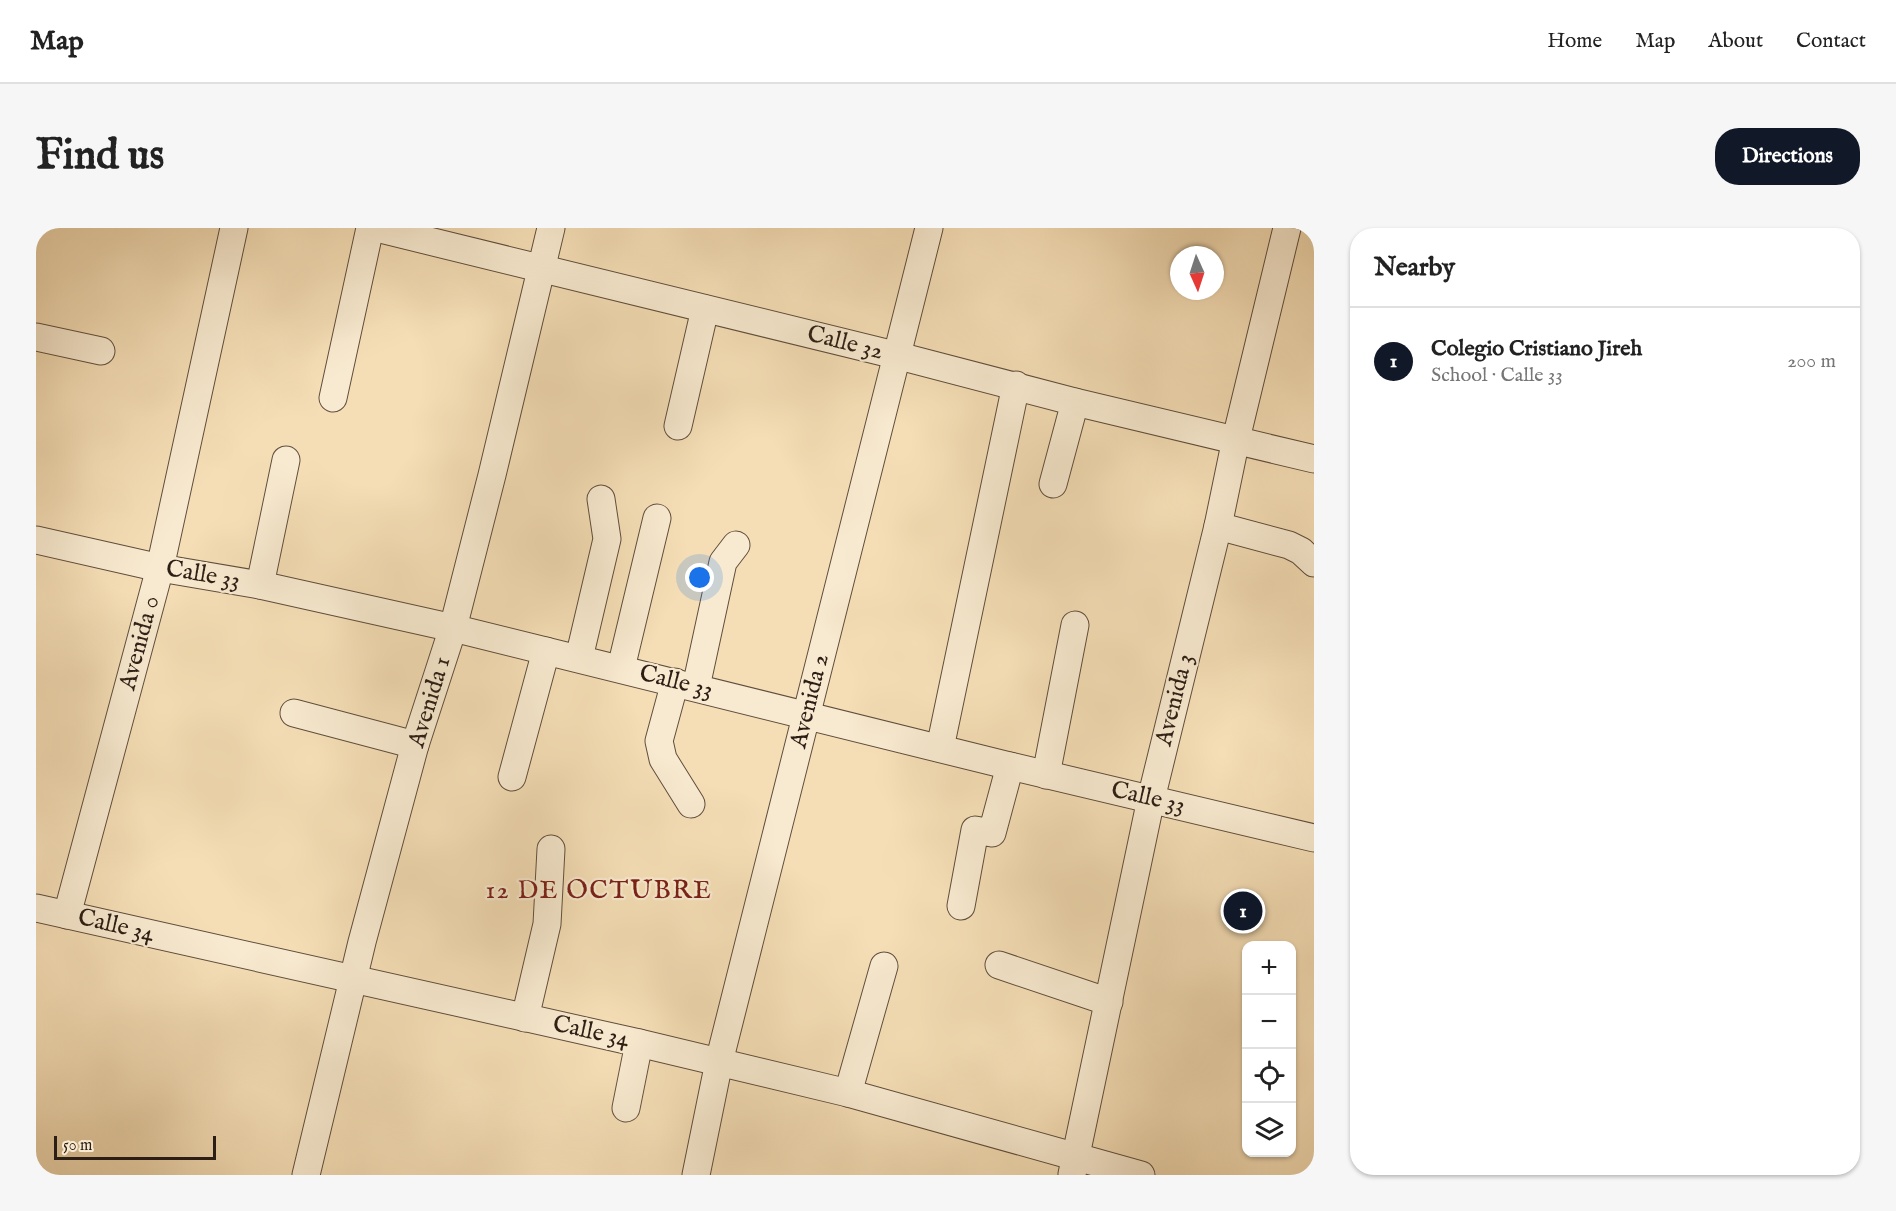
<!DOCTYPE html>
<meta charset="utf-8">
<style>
:root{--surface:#fff;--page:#f6f6f6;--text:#222;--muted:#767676;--line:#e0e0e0;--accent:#111827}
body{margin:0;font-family:"IM FELL English",serif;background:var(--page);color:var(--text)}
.controls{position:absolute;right:18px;bottom:18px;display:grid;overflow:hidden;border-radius:12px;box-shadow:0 2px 4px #0004}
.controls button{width:54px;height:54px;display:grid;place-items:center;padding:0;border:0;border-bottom:2px solid var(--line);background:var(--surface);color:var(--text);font:30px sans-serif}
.compass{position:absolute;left:1134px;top:18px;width:54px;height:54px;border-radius:50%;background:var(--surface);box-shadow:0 2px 4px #0004;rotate:177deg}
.scale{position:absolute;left:18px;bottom:15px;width:162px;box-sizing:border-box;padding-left:6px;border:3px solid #2d1e15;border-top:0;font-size:16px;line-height:21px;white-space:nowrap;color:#2d1e15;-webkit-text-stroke:4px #f8ead0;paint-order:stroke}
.you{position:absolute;left:664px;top:350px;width:21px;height:21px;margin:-15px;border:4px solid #fff;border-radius:50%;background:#1a73e8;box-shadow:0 0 0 9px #1a73e833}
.badge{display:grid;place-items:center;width:39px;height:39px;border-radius:50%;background:var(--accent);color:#fff;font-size:20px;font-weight:700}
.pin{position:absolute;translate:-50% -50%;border:3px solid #fff;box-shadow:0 2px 6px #0006}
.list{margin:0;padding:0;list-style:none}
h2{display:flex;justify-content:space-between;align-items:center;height:78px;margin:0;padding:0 24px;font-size:26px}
h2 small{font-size:20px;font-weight:400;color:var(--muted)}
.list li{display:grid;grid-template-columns:39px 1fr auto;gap:18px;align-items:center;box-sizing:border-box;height:108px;padding:0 24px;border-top:2px solid var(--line)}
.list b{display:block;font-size:22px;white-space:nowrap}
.list p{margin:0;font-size:20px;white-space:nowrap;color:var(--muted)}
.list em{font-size:20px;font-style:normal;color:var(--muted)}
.icon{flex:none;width:33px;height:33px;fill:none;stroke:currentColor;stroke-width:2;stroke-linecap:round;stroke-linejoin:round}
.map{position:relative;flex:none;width:1278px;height:947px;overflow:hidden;border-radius:24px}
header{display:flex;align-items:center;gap:36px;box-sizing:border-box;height:84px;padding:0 30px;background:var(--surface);border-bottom:2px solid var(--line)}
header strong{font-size:28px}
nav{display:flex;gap:33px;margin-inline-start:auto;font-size:21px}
.intro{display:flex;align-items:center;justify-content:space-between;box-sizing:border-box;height:144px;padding:0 36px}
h1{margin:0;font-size:42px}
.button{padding:15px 27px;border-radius:24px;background:var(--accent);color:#fff;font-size:21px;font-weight:700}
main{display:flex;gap:36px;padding:0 36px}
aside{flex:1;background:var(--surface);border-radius:24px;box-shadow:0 2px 4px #0004}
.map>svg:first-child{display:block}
</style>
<header>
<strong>Map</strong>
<nav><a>Home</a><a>Map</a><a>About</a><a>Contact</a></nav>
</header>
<div class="intro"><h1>Find us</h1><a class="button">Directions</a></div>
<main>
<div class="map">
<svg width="1278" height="947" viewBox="0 0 1278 947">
<rect width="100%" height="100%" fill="#f5deb6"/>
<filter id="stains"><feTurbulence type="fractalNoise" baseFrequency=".00333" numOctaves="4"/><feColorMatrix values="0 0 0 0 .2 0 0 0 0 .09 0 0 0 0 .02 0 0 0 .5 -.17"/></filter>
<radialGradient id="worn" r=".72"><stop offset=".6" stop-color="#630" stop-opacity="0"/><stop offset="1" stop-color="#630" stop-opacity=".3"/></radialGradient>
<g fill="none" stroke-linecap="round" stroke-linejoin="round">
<g stroke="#5f4e3d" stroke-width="29">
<g id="minor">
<path d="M340,0L863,128L1039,174L1278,231"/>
<path d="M0,109L65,123"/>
<path d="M297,170L334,0"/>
<path d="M642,198L669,81"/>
<path d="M1017,256L1039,174"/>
<path d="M1182,298L1253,317L1265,323L1278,335"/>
<path d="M0,312L124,340L224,357L417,400L974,538L1278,610"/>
<path d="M224,357L250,232"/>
<path d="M543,430L571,311L565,271"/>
<path d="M585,440L621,290"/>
<path d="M639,454L623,513L627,531L655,576"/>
<path d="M660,459L687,334L700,317"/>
<path d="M258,485L379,517"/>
<path d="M904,520L980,157"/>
<path d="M1010,547L1039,397"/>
<path d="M476,549L510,423"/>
<path d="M925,678L939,602L956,605L974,538"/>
<path d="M0,680L603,815L812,865L1105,947"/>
<path d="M31,687L124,340L198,0"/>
<path d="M963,737L1073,774"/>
<path d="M489,790L511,696L515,621"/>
<path d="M812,865L848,738"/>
<path d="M590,880L603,815"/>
<path d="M1036,946L1115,571L1182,298L1200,211L1251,0"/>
<path d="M270,947L326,714L379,517L417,400L456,247L515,0"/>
<path d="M660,947L683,834L893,0"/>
</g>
</g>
<use href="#minor" stroke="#f8ead0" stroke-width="27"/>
</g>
<g text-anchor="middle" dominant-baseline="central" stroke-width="4.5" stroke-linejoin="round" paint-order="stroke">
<g font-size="24" fill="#2d1e15" stroke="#f8ead0">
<text transform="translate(809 115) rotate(14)">Calle 32</text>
<text transform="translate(167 347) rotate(10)">Calle 33</text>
<text transform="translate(104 415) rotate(-75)">Avenida 0</text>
<text transform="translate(640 454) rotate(14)">Calle 33</text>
<text transform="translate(1139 472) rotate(-76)">Avenida 3</text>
<text transform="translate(774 473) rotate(-76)">Avenida 2</text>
<text transform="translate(394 474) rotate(-73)">Avenida 1</text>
<text transform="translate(1112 570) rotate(13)">Calle 33</text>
<text transform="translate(80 698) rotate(13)">Calle 34</text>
<text transform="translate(555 804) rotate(12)">Calle 34</text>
</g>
<g font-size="26" letter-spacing="1.5" fill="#7a1f14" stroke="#f8ead0">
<text x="563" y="662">12 DE OCTUBRE</text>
</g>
</g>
<rect width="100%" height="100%" filter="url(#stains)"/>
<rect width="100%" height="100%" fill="url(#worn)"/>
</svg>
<div class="controls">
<button>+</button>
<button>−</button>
<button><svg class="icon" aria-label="locate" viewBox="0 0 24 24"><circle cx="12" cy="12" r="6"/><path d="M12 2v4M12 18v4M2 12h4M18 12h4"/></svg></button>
<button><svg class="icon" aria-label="layers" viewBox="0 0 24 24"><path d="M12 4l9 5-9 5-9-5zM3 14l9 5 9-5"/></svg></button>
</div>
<svg class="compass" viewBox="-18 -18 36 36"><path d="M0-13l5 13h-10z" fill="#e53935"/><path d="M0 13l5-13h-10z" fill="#767676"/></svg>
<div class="scale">50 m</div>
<div class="you"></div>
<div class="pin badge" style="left:1207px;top:683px">1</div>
</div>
<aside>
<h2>Nearby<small></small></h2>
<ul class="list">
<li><span class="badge">1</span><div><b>Colegio Cristiano Jireh</b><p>School · Calle 33</p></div><em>200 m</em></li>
</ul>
</aside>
</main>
